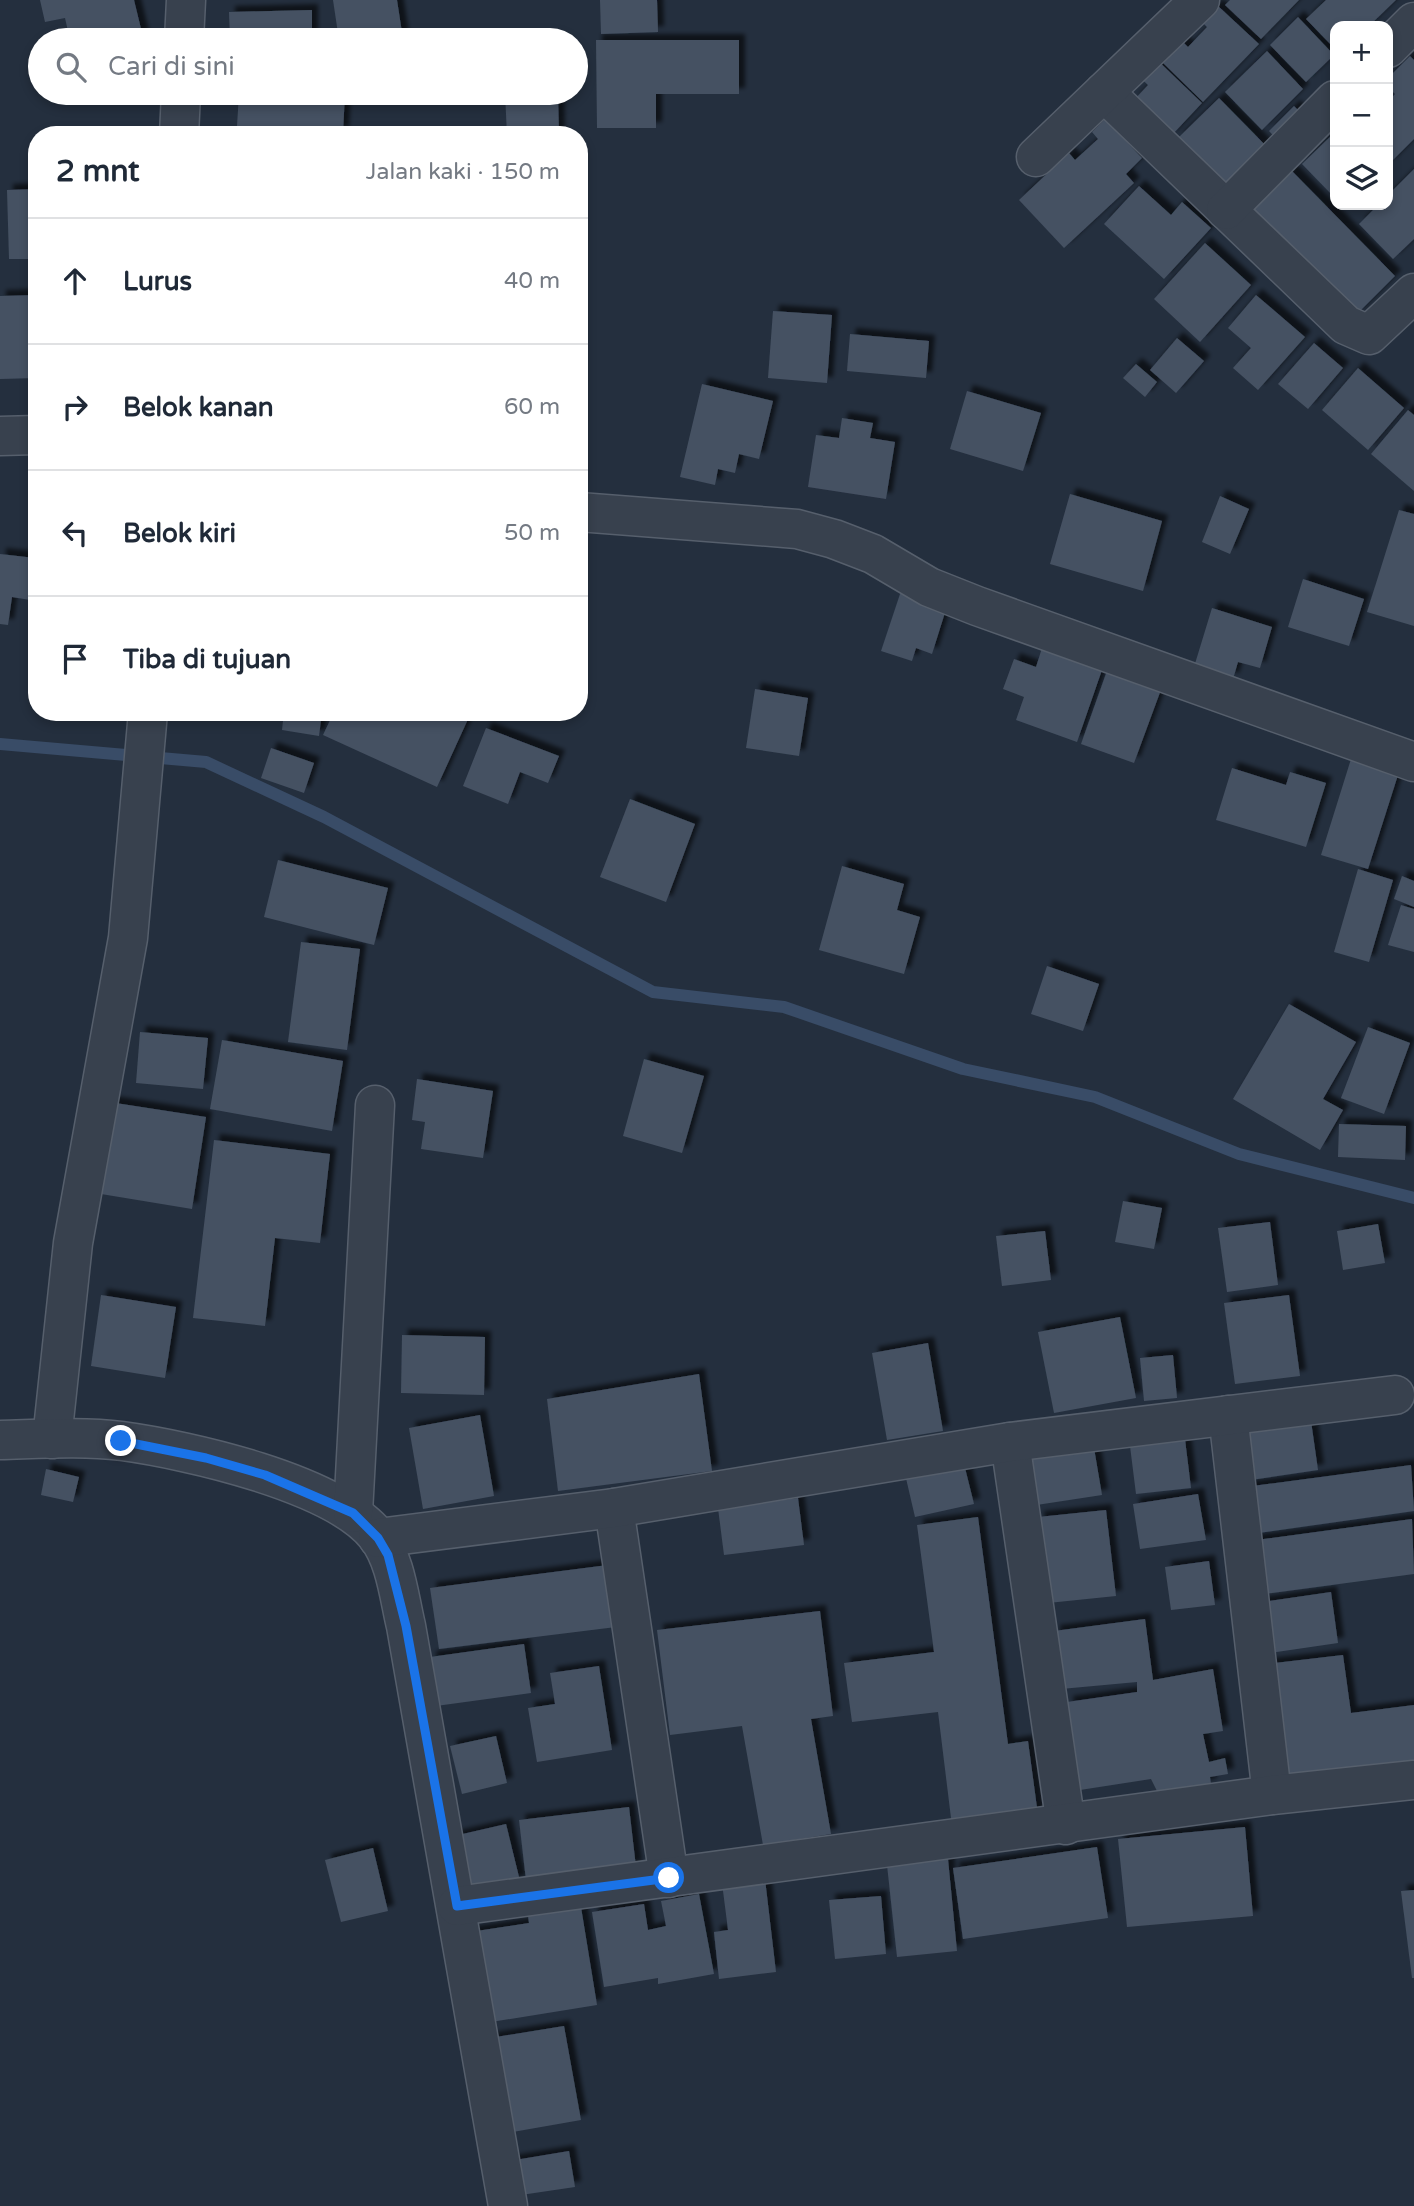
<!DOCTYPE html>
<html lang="id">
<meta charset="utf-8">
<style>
:root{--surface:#fff;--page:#f2f2f3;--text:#1f2937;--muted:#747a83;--line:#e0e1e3}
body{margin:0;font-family:"Varela Round",sans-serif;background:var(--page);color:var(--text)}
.controls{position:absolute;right:21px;top:21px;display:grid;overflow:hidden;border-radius:14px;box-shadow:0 4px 10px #0003}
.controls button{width:63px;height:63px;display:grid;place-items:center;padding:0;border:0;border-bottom:2px solid var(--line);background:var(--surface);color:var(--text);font:35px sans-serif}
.stop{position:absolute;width:21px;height:21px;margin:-16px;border:5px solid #1a73e8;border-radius:50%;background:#fff}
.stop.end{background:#1a73e8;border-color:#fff;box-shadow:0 2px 7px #0008}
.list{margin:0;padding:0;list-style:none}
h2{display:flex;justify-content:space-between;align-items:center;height:91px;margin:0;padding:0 28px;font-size:30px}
h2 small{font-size:23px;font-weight:400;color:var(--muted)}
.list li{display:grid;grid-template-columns:46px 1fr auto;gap:21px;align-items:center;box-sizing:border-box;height:126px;padding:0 28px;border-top:2px solid var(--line)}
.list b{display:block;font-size:26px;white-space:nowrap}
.list em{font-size:23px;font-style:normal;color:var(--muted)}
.icon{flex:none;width:38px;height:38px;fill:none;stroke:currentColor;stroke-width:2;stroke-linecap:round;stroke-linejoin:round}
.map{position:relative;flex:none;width:1414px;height:2206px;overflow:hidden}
.search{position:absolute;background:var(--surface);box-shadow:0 4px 10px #0003;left:28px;top:28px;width:560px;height:77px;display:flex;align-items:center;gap:18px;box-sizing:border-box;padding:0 24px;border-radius:38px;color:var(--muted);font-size:26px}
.panel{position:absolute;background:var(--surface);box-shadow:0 4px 10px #0003;left:28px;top:126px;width:560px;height:595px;border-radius:28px}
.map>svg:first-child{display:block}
</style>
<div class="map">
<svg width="1414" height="2206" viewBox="0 0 1414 2206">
<defs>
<filter id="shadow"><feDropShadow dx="6" dy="-6" stdDeviation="2" flood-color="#0009"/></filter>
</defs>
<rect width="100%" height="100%" fill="#242f3e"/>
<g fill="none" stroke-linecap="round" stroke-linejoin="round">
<path stroke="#394c67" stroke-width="12" d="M0,744L206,762L324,817L653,992L784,1007L963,1069L1095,1097L1239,1154L1414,1198"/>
</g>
<g fill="#455162" filter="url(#shadow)">
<path d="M40,0H134L143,37L129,40H70L65,18L45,22Z"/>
<path d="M333,0H397L403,39L339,40Z"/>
<path d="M600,0H657L658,32L601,34Z"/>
<path d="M1230,0H1299L1261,39L1225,5Z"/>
<path d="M1326,0H1396L1369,26H1335V49L1306,19Z"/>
<path d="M1217,5L1259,44L1203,102L1162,62L1182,41L1188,47L1207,27L1201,21Z"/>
<path d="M312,10V40H230L229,12Z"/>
<path d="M1298,17L1334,55L1306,82L1270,45Z"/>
<path d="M596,40H739V94H656V128H597Z"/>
<path d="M1267,51L1303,89L1262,130L1225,92Z"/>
<path d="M1152,55L1202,103L1171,136L1134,100L1148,85L1135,73Z"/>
<path d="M1410,56L1414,60V139L1388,165V102L1395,94L1388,87V78Z"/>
<path d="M239,93H345L343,133L237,126Z"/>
<path d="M505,93H558L559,135H507Z"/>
<path d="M1219,98L1275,155L1233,195L1178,138Z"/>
<path d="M1294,106L1308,120L1282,145L1269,131Z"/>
<path d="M1105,119L1142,158L1126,174L1134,183L1064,248L1019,200L1069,153L1075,160L1098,139L1092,132Z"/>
<path d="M1335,132V198L1302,164Z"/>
<path d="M1414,169V239L1393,259L1359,224L1378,205H1388V195Z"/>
<path d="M1291,170L1395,276L1357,314L1253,208Z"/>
<path d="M1139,186L1171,215L1182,202L1211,228L1164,279L1104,224Z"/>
<path d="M37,189V259H9L7,190Z"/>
<path d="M1205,243L1251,285L1200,342L1154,299Z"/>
<path d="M37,295V378L0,379V296Z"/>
<path d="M1256,295L1305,337L1258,390L1233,368L1251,348L1228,328Z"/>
<path d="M773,311L832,315L827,383L768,378Z"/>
<path d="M850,334L929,341L926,378L847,371Z"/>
<path d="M1177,338L1204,361L1176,393L1150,370Z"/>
<path d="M1314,343L1343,368L1308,409L1278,384Z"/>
<path d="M1136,364L1157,382L1145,397L1123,378Z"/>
<path d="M1358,368L1404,408L1368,450L1322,410Z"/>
<path d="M702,384L773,401L759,459L739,454L735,473L718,469L715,485L680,477Z"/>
<path d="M967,391L1041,413L1023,471L950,449Z"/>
<path d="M1408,410L1414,415V491L1371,454Z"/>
<path d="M842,418L873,423L870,438L895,442L886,499L808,487L816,435L839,438Z"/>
<path d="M1070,494L1162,521L1143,591L1050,564Z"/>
<path d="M1220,496L1249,509L1230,554L1202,542Z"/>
<path d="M1399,510L1414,514V626L1367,612Z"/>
<path d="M0,554L35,558L30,600L12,597L8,625L0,624Z"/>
<path d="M1303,579L1364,599L1349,646L1288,627Z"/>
<path d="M902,588L948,603L932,654L916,648L912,661L881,651Z"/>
<path d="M1212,608L1272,627L1260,668L1238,662L1233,679L1194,667Z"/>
<path d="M1042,648L1102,670L1077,742L1016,720L1024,697L1003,689L1014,659L1036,667Z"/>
<path d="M1108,668L1162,687L1134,763L1081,744Z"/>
<path d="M755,689L808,698L799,756L746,748Z"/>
<path d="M284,712H322L319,736L282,730Z"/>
<path d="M334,712H459L469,717L437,787L323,735Z"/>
<path d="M486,728L559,756L548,783L520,772L508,804L463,786Z"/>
<path d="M271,748L314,763L304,793L261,778Z"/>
<path d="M1351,759L1398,775L1368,869L1321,855Z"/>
<path d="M1232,768L1286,785L1290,772L1326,783L1306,847L1216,820Z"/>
<path d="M630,799L695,824L666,902L600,877Z"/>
<path d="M278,860L388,888L374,945L264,917Z"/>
<path d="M842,866L904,884L897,910L920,917L904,974L819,950Z"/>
<path d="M1358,869L1393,880L1369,962L1334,952Z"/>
<path d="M1402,876L1414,881V907L1394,899Z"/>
<path d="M1401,905L1414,909V952L1388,945Z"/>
<path d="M301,942L360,949L347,1050L288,1042Z"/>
<path d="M1047,966L1099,984L1083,1031L1031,1014Z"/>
<path d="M1289,1004L1356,1042L1323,1099L1343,1110L1320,1150L1233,1099Z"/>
<path d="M1368,1027L1410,1043L1384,1114L1341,1098Z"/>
<path d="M140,1032L208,1038L203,1089L136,1083Z"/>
<path d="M222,1040L343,1061L332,1131L210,1109Z"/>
<path d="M644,1059L704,1076L682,1153L623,1136Z"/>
<path d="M417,1079L493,1091L483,1158L421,1149L425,1122L412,1120Z"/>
<path d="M109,1102L206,1117L192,1209L95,1193Z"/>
<path d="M1339,1124L1406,1126L1405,1160L1338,1157Z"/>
<path d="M214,1140L330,1154L320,1243L275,1238L265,1326L193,1318Z"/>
<path d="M1123,1201L1162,1208L1154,1249L1115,1242Z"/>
<path d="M1270,1222L1278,1285L1227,1292L1218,1228Z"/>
<path d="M1378,1224L1385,1263L1343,1270L1337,1231Z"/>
<path d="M1045,1231L1051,1280L1002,1286L996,1236Z"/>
<path d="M101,1295L176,1307L165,1378L91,1366Z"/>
<path d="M1289,1295L1300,1376L1235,1384L1224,1303Z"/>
<path d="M1120,1317L1136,1398L1054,1413L1038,1332Z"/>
<path d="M402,1335L485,1337L484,1395L401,1393Z"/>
<path d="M928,1343L943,1431L887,1440L872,1353Z"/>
<path d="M1173,1355L1177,1398L1144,1401L1140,1358Z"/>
<path d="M699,1374L712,1471L558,1491L547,1399Z"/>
<path d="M1310,1414L1318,1470L1244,1481L1236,1426Z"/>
<path d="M480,1415L494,1496L423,1509L409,1428Z"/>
<path d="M1184,1431L1191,1488L1136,1494L1129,1438Z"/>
<path d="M1094,1448L1102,1495L1030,1506L1023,1460Z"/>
<path d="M963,1460L974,1504L915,1517L905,1474Z"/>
<path d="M1411,1465L1414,1511L1251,1534L1245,1487Z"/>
<path d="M46,1469L79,1477L73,1502L41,1495Z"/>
<path d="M1198,1494L1206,1540L1140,1549L1133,1504Z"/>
<path d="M798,1498L804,1545L724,1555L718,1508Z"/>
<path d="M1106,1510L1116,1596L1048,1603L1038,1517Z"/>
<path d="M978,1517L1008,1744L1028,1741L1038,1815L952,1826L938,1712L852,1722L844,1663L934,1652L917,1525Z"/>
<path d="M1412,1519L1414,1574L1257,1595L1249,1541Z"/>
<path d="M1209,1561L1215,1605L1171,1610L1165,1567Z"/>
<path d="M608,1565L616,1627L439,1649L430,1588Z"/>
<path d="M1331,1592L1338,1643L1263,1654L1256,1603Z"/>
<path d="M820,1611L833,1716L811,1719L831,1834L763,1845L742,1726L670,1735L657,1630Z"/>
<path d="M1145,1619L1153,1680L1213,1669L1223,1731L1203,1734L1209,1762L1225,1758L1228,1774L1210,1777L1211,1784L1159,1795L1151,1779L1080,1790L1067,1702L1137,1692V1682L1061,1689L1054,1631Z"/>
<path d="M524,1644L531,1693L436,1706L430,1657Z"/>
<path d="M1343,1655L1351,1713L1414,1705V1760L1282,1778L1266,1664Z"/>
<path d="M599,1666L612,1750L537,1762L528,1708L555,1704L550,1673Z"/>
<path d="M496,1736L507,1783L462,1794L450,1746Z"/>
<path d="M629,1807L636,1867L526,1880L519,1820Z"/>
<path d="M506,1824L520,1881L468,1893L454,1836Z"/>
<path d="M1245,1827L1253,1916L1127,1927L1118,1839Z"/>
<path d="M1097,1847L1108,1918L963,1939L953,1868Z"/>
<path d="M373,1848L388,1911L341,1922L325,1860Z"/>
<path d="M948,1859L957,1951L897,1957L887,1865Z"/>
<path d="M765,1879L776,1972L719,1979L714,1932L728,1930L722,1883Z"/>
<path d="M1414,1890V1978H1412L1401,1891Z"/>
<path d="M699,1894L714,1974L658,1984V1978L604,1987L592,1912L644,1904L648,1930L666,1926L661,1901Z"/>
<path d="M881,1896L886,1954L835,1959L829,1900Z"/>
<path d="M580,1901L597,2005L485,2023L470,1932L529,1923L527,1909Z"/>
<path d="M564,2026L581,2120L507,2133L490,2038Z"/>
<path d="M569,2151L575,2187L514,2196L509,2161Z"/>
</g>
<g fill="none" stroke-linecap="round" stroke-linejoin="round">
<g stroke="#565f6c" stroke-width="41">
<g id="minor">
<path d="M184,40L186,0"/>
<path d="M1388,48L1414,22"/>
<path d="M1104,92L1346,325L1369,335L1414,293"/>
<path d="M179,135L181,93"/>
<path d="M1036,157L1200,0"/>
<path d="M1226,210L1335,100"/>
<path d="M0,436L37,435"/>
<path d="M579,512L797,529L834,539L873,554L929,587L977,606L1414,762"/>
<path d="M1228,1415L1272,1795"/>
<path d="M52,1439L73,1243L128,938L148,712"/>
<path d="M0,1440C40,1439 82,1436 122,1441C188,1450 335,1483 377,1536C396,1561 399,1597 406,1626L508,2206"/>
<path d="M1010,1442L1066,1825"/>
<path d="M614,1508L669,1878"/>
<path d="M353,1513L375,1105"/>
<path d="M378,1538L614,1508L1010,1442L1395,1395"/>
<path d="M457,1906L1272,1795L1414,1780"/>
</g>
</g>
<use href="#minor" stroke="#38414e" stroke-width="38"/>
</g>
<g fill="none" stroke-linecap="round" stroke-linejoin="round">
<path stroke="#1a73e8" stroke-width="9" d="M121,1441L206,1458L265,1475L353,1513L378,1538L388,1555L406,1626L457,1906L669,1878"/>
</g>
</svg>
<div class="controls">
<button>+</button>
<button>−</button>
<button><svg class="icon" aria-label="layers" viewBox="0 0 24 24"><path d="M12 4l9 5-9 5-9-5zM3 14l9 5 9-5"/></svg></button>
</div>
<div class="stop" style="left:669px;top:1878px"></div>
<div class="stop end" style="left:121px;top:1441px"></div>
<div class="search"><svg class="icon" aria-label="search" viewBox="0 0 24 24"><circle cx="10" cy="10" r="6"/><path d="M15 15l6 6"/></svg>Cari di sini</div>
<section class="panel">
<h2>2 mnt<small>Jalan kaki · 150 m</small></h2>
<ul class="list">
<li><svg class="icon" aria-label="ahead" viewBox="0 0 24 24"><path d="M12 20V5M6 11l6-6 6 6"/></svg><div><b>Lurus</b></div><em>40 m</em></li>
<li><svg class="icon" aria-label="right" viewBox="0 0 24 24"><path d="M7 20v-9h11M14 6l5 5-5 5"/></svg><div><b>Belok kanan</b></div><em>60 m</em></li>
<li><svg class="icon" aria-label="left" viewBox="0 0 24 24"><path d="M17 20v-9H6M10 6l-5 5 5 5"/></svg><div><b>Belok kiri</b></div><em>50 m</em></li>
<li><svg class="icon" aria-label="arrive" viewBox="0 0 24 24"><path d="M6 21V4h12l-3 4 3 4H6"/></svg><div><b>Tiba di tujuan</b></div></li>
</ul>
</section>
</div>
